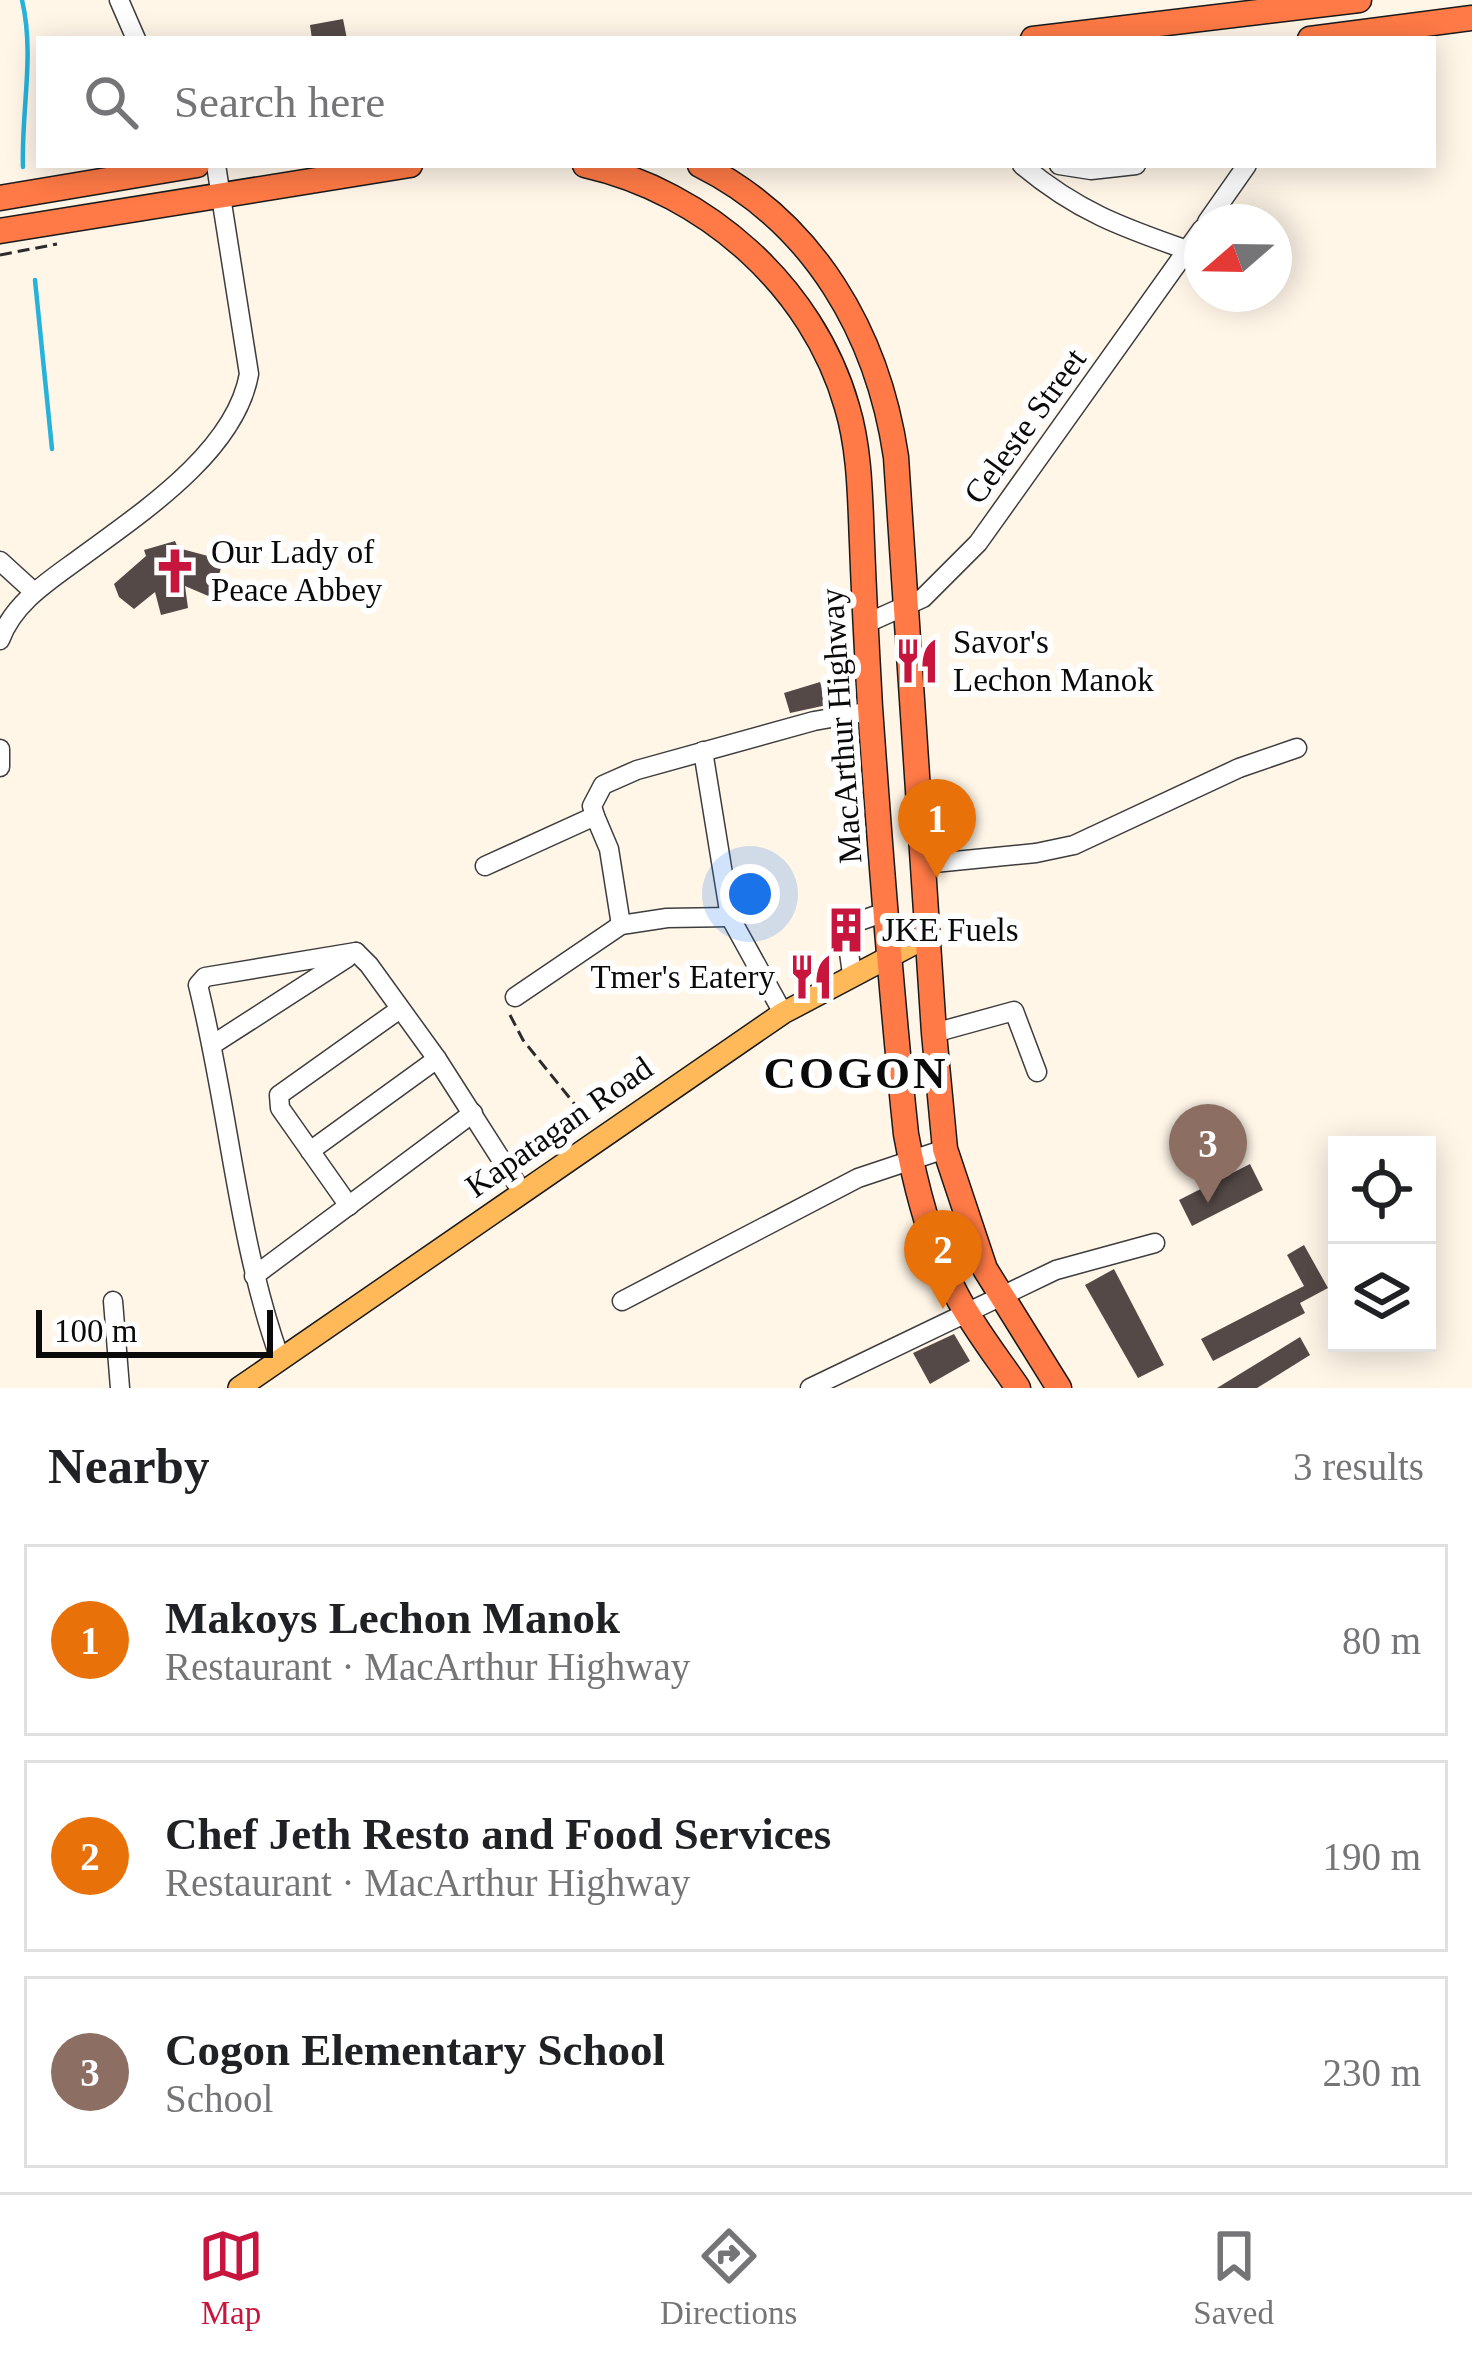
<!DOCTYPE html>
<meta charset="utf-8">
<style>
:root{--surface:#fff;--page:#f6f6f6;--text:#202124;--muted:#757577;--line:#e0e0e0;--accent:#c7153d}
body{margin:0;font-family:Georgia,serif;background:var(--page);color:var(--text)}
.controls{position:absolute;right:36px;bottom:36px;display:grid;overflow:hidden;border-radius:0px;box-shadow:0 6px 30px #0003}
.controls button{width:108px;height:108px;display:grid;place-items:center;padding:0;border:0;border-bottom:3px solid var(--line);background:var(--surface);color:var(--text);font:60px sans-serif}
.compass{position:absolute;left:1184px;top:204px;width:108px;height:108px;border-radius:50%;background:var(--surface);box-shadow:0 6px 30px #0003;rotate:250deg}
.scale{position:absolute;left:36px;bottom:30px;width:237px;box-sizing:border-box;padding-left:12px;border:6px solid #0a0a0a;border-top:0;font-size:33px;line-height:42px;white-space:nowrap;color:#0a0a0a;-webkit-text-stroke:9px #fff;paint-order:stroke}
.you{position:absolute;left:750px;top:894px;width:42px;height:42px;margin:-30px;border:9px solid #fff;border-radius:50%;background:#1a73e8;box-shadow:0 0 0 18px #1a73e833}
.badge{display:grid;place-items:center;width:78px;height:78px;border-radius:50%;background:var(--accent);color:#fff;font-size:39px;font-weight:700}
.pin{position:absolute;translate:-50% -99px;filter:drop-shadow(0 3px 6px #0008)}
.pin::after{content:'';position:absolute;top:63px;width:42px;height:36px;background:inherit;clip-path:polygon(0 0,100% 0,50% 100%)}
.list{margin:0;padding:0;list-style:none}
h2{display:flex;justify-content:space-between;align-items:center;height:156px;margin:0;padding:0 48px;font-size:51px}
h2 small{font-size:39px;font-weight:400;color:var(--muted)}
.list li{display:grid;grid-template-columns:78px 1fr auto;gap:36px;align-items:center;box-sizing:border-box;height:192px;margin:0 24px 24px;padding:0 24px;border:3px solid var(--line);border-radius:0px}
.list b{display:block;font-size:45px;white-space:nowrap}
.list p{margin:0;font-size:39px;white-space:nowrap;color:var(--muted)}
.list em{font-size:39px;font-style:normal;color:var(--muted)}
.icon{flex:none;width:66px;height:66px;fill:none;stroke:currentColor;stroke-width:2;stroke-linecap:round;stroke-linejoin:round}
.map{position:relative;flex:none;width:1472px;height:1388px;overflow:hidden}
.search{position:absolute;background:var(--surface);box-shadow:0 6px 30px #0003;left:36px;right:36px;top:36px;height:132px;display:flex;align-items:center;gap:30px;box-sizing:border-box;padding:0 42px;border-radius:0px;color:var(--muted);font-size:45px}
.sheet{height:804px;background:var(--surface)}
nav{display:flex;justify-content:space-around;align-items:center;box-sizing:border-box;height:168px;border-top:3px solid var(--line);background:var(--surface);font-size:33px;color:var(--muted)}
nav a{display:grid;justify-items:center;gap:6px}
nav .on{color:var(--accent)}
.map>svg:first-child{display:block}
</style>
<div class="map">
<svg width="1472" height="1388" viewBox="0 0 1472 1388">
<rect width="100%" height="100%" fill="#fff6e8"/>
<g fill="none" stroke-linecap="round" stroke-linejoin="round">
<g stroke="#26b2db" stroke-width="4.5">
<path d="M22,0C35,55 21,111 23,167"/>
<path d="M35,280L52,449"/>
</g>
</g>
<g fill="#544946">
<path d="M343,19L347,39H312L310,25Z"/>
<path d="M175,541L178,548L223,560L213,598L185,586L188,608L161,615L155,592L134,609L119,597L114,584L146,556L144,550Z"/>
<path d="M820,682L827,705L790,713L784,693Z"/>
<path d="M1250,1164L1263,1190L1192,1226L1179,1200Z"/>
<path d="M1304,1245L1328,1288L1300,1303L1305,1313L1213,1361L1201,1339L1304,1286L1287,1255Z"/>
<path d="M1114,1269L1164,1365L1138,1378L1085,1285Z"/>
<path d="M954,1334L970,1361L930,1384L913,1353Z"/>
<path d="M1300,1337L1310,1355L1257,1388H1217Z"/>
</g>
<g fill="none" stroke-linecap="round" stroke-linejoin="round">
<g stroke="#3d3d3d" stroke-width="21">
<g id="minor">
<path d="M119,0L136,39"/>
<path d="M1022,165C1077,211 1121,227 1187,250"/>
<path d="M1059,165L1091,170L1136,165"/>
<path d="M1207,222L1247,165"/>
<path d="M0,561L34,592"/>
<path d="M865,624L923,598L978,543L1202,229"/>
<path d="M0,640C13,604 47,582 76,561C138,515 235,453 249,374L216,165"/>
<path d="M0,749V767"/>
<path d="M703,751L730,917L783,1013"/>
<path d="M595,816L592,806L603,785L637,770L814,721L871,711"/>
<path d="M924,864L1036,853L1074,845L1239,768L1297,748"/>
<path d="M485,866L595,816L609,849L621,925"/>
<path d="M851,924L888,911"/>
<path d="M847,938L852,974"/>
<path d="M356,952L369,965L437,1059L522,1192"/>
<path d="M515,997L621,925L667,918L730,917"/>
<path d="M934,1033L1014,1011L1037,1072"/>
<path d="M212,1045L347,958"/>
<path d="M310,1151L437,1059"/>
<path d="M349,1206L280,1108L279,1095L400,1009"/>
<path d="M254,1276L473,1113"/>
<path d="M113,1301L120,1388"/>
<path d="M622,1301L858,1178L945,1149"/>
<path d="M280,1359C237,1239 229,1109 198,985L205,977L356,952"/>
<path d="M810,1388L1056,1270L1155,1243"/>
</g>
</g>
<g stroke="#1b1b1b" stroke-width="24">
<path id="major" d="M239,1388L783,1013L927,937"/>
</g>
<g stroke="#1b1b1b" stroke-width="27">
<g id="highway">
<path d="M1033,39L1359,0"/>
<path d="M1310,39L1472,18"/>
<path d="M585,165C706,192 813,287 847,407C860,450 860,498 862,543C864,598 867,652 870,707C880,849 891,992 906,1134C916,1189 930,1244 956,1294C973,1327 997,1357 1018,1388"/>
<path d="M700,165C814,222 878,334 896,457L934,1033L945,1149L985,1269L1059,1388"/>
<path d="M0,198L197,165"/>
<path d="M0,231L410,165"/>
</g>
</g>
<g stroke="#2c2c2c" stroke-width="3" stroke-dasharray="12 6" stroke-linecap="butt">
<path d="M0,255L57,244"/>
<path d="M510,1015L523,1040L589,1122"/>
</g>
<use href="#minor" stroke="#fff" stroke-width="18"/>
<use href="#major" stroke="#ffb958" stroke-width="21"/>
<use href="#highway" stroke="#ff7a46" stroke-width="24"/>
</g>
<defs>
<g id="church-bare" transform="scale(3.6)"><path d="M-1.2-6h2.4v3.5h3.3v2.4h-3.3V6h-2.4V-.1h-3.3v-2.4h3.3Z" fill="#c7153d" stroke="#fff" stroke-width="2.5" paint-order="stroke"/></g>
<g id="restaurant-bare" transform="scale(3.6)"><path d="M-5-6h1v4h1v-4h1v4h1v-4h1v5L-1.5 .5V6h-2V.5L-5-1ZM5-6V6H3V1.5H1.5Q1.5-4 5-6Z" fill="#c7153d" stroke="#fff" stroke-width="2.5" paint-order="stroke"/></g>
<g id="building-bare" transform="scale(3.6)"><path d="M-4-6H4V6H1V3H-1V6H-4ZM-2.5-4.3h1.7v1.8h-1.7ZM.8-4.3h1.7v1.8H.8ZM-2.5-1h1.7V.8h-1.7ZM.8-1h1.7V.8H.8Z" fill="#c7153d" stroke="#fff" stroke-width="2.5" paint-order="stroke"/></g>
</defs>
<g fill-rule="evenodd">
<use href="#church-bare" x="175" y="571"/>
<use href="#restaurant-bare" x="917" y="661"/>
<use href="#building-bare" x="846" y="930"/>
<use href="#restaurant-bare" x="811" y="977"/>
</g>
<g text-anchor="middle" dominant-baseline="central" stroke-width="12" stroke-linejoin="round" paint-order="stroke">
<g font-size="33" fill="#0a0a0a" stroke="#fff">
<text transform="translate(1025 426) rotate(-54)">Celeste Street</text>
<text transform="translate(841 726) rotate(-94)">MacArthur Highway</text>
<text transform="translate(559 1127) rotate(-35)">Kapatagan Road</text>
</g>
<g font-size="33" fill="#0a0a0a" stroke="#fff" text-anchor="start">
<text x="211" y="552">Our Lady of<tspan x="211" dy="38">Peace Abbey</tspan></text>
<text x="953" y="642">Savor's<tspan x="953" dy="38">Lechon Manok</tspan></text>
<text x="882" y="930">JKE Fuels</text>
<text x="775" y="977" text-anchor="end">Tmer's Eatery</text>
</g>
<g font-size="45" font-weight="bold" letter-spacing="3" fill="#0a0a0a" stroke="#fff">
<text x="856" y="1073">COGON</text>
</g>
</g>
</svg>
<div class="controls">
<button><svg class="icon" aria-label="locate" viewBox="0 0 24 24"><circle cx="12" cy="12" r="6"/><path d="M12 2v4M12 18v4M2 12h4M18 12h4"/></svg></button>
<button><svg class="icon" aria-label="layers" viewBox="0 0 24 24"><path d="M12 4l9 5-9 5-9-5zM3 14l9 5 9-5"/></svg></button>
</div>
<svg class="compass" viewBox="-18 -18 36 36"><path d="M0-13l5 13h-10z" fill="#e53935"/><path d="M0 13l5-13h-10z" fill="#757577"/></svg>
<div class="scale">100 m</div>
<div class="you"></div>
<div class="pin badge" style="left:937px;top:878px;background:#e8710a">1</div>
<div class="pin badge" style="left:943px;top:1309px;background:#e8710a">2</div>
<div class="pin badge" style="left:1208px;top:1203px;background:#8d6e63">3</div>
<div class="search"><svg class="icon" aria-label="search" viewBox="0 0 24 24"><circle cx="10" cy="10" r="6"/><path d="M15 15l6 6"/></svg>Search here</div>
</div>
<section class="sheet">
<h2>Nearby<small>3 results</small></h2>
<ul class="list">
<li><span class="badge" style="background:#e8710a">1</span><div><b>Makoys Lechon Manok</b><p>Restaurant · MacArthur Highway</p></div><em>80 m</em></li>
<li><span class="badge" style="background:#e8710a">2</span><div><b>Chef Jeth Resto and Food Services</b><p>Restaurant · MacArthur Highway</p></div><em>190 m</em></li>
<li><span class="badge" style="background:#8d6e63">3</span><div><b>Cogon Elementary School</b><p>School</p></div><em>230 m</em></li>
</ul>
</section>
<nav>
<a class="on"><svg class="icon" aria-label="map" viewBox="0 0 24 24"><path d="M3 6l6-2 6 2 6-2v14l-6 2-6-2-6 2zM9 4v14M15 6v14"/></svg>Map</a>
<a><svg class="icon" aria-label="directions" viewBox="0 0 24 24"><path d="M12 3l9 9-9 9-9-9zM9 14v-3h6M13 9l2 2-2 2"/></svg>Directions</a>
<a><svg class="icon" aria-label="saved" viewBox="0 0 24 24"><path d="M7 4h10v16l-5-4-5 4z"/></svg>Saved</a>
</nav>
